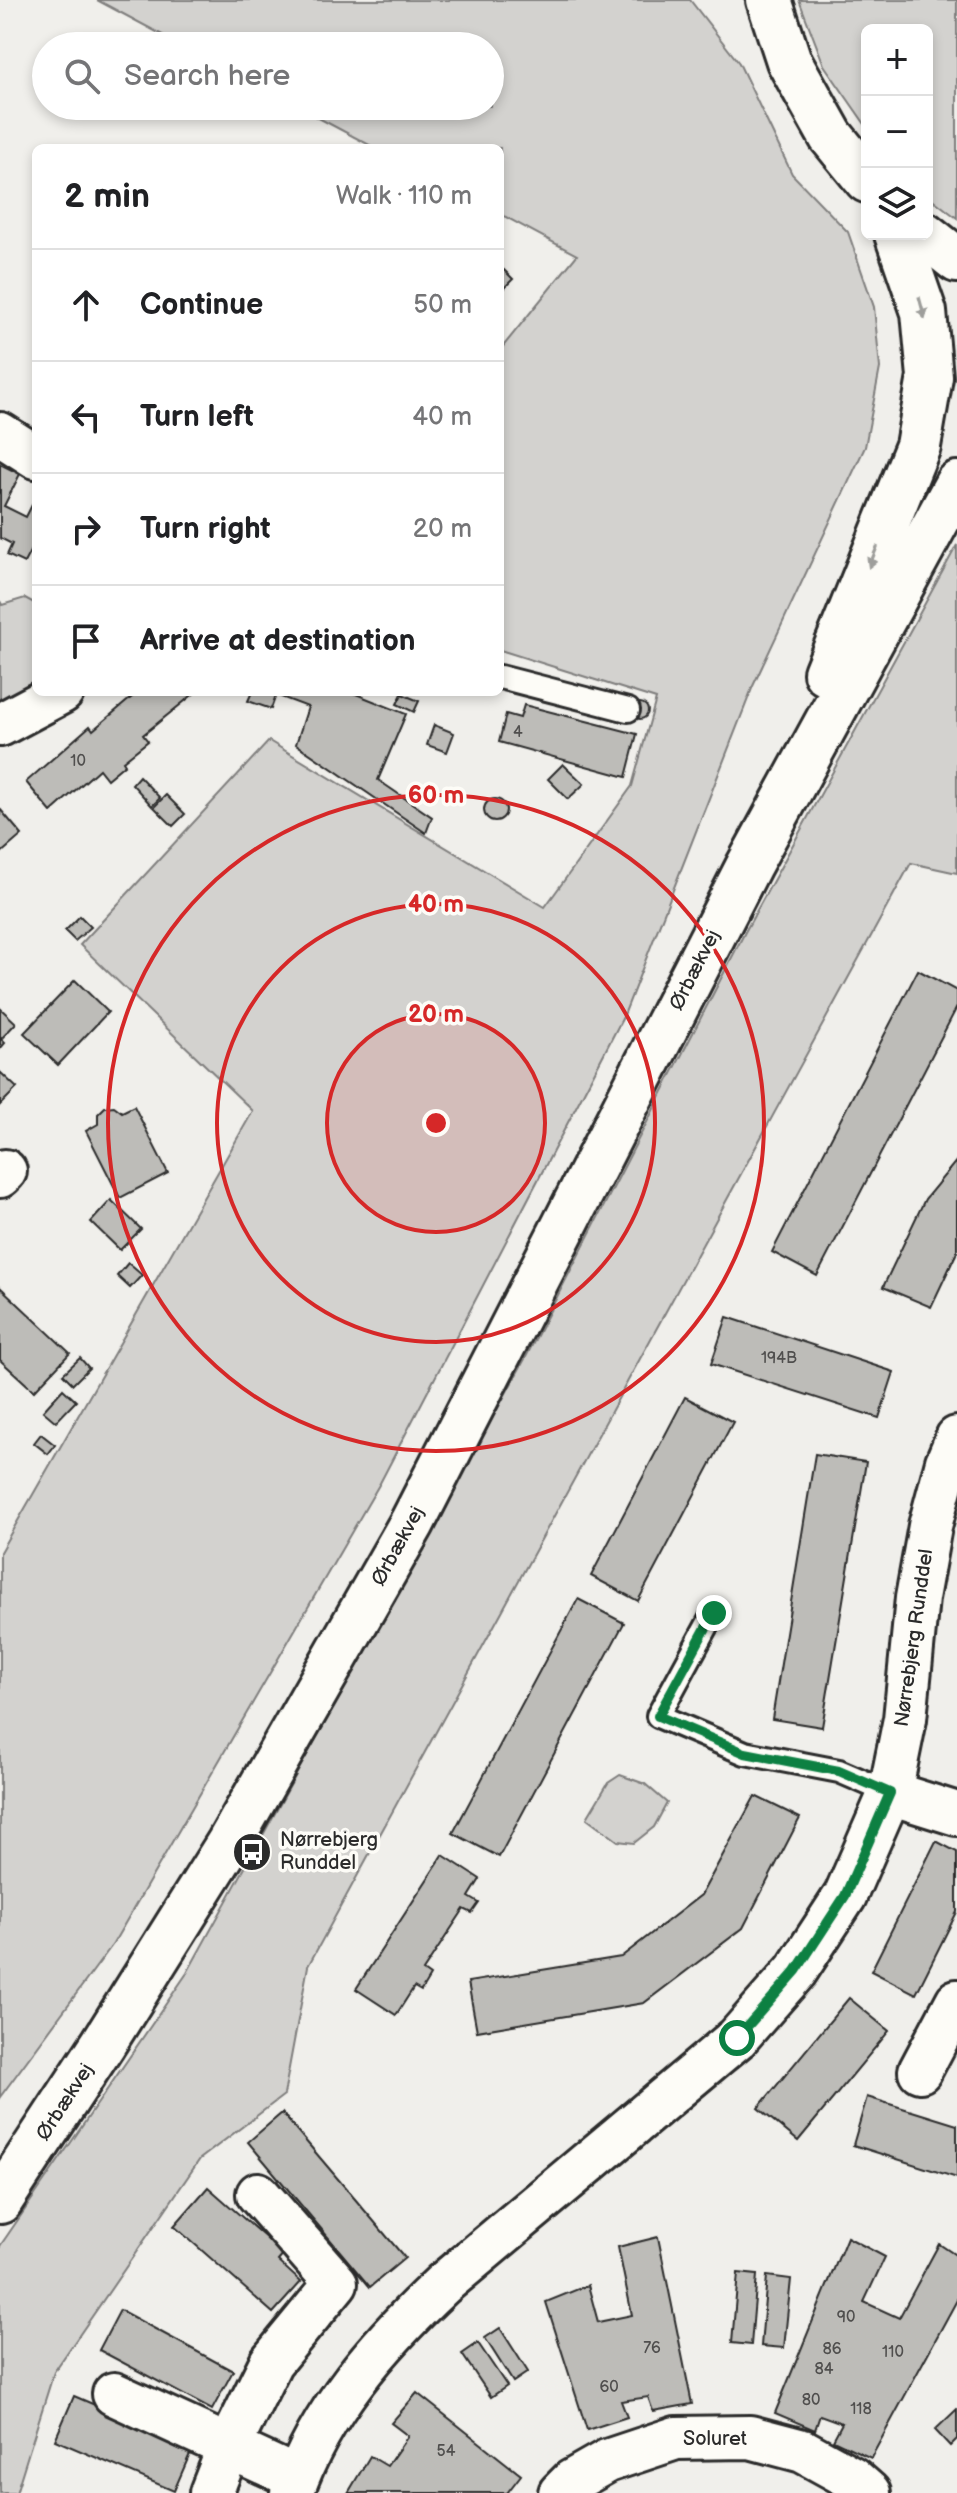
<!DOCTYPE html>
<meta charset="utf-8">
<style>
:root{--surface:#fff;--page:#f6f6f6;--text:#202124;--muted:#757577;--line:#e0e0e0}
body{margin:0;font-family:"Balsamiq Sans",sans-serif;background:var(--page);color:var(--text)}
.controls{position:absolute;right:24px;top:24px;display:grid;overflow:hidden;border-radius:12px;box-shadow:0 4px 12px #0003}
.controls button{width:72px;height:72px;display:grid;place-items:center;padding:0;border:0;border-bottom:2px solid var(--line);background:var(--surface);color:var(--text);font:40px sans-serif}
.stop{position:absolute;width:24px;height:24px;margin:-18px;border:6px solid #0b8043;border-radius:50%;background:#fff}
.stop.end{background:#0b8043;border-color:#fff;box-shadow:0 2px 8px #0008}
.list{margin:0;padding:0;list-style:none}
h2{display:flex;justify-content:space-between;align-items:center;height:104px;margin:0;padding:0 32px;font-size:34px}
h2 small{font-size:26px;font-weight:400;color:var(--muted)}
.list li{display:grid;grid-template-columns:52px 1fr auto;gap:24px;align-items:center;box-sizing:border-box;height:112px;padding:0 32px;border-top:2px solid var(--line)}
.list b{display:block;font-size:30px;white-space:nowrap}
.list em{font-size:26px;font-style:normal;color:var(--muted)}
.icon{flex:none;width:44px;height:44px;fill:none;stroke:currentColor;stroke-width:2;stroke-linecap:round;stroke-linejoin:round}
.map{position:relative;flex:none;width:957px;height:2493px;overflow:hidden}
.search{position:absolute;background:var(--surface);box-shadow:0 4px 12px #0003;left:32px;top:32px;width:472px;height:88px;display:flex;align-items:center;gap:20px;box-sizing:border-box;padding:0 28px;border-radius:44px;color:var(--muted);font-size:30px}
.panel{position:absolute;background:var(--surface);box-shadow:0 4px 12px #0003;left:32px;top:144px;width:472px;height:552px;border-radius:12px}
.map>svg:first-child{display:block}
</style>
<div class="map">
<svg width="957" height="2493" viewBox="0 0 957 2493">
<rect width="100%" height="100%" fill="#f0efeb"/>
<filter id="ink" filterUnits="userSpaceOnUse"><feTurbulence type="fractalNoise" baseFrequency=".0125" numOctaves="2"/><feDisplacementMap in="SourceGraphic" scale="16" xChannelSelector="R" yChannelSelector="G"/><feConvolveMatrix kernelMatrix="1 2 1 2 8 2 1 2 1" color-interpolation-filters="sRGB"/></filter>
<g filter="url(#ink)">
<g fill="#d3d2cf" stroke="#7f7e7d" stroke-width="2">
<path d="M97,0H690L739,63L792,174L848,232L874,307L880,368L865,447L753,686L624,1015L380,1483L113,1944L0,2097V1552L253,1111L80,945L269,741L545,907L632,786L656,699L500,650V350L577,255L500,214V148H375L296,106H490V46H183Z"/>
<path d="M799,0H957V218L927,195V30H867V127L824,65Z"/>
<path d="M957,545V873L911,863L308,1966L284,2095L200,2159L54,2372L16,2493H0V2246L187,1973L526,1357L745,932Z"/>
<path d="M25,598L36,604V685L0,704V601L2,605Z"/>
<path d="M620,1775L645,1784L667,1803L654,1827L634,1843L618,1841L587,1818L608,1783Z"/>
</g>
<g fill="#bdbcb8" stroke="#2b2b2b" stroke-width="2">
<path d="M46,79V93L40,95L36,82Z"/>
<path d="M504,270L513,279L500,292V274Z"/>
<path d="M0,464L20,474L4,506L26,517L36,497V540L24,563L7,555L12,544L0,538Z"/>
<path d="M138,692H196L143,735L148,741L123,761L125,764L107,779L99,769L51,812L26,782L90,726L93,730Z"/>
<path d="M252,692H351L406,714L378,780L432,817L426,833L296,744L308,707L276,695L271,709L248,701Z"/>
<path d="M402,694L419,701L414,712L397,704Z"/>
<circle cx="640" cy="711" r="8"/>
<path d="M524,705L637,734L626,777L499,742L506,714L520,718Z"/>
<path d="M434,725L454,733L447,752L427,745Z"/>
<path d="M563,764L584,784L568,799L548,779Z"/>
<path d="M139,776L160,798L152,806L132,784Z"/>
<path d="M166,795L185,814L173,826L154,807Z"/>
<circle cx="495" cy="810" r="11"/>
<path d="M0,809L22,835L0,854Z"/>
<path d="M80,916L91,927L75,941L65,931Z"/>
<path d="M918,970L957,991V1007L817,1276L772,1252Z"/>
<path d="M75,980L108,1012L58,1065L24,1033Z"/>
<path d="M0,1008L16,1023L1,1039L5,1043L0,1049Z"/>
<path d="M0,1072L17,1088L0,1105Z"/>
<path d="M114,1106L122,1112L134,1106L168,1173L120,1198L86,1131L98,1124V1114L105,1107Z"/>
<path d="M957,1160V1252L931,1307L883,1287L925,1199Z"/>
<path d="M111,1200L141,1229L120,1250L91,1222Z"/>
<path d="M128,1263L142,1275L130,1288L117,1276Z"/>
<path d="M0,1287L70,1353L34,1391L0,1360Z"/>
<path d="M727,1317L894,1372L879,1418L711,1364Z"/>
<path d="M80,1358L89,1368L73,1384L63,1374Z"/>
<path d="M63,1389L76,1401L56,1422L43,1411Z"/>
<path d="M685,1397L733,1422L638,1601L591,1576Z"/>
<path d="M41,1434L55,1445L48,1454L34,1443Z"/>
<path d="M815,1454L866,1462L822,1727L772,1719Z"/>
<path d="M578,1599L624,1623L499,1857L453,1833Z"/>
<path d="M755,1796L800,1818L743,1928L644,2003L477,2031L468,1982L621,1957L701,1895Z"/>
<path d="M936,1841L957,1852V1912L916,1994L871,1971Z"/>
<path d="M443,1855L480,1879L469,1897L479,1903L472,1913L464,1909L423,1971L430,1976L421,1991L414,1987L396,2015L356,1989Z"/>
<path d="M849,1998L889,2031L798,2141L758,2108Z"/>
<path d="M867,2097L957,2125V2178L853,2145Z"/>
<path d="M282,2113L405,2258L370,2287L248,2142Z"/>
<path d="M208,2187L284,2254L278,2261L301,2282L273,2313L174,2226Z"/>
<path d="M658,2237L692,2404L653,2411L648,2397L621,2401L627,2417L587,2430L546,2302L588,2285L598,2322L632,2315L618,2247Z"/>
<path d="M847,2237L885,2257L864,2302L899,2318L939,2244L957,2256V2300L871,2458L833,2440L842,2423L820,2415L815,2430L775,2413Z"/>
<path d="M738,2273L757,2275L751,2345L732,2343Z"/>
<path d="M767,2276L791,2279L784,2348L761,2346Z"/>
<path d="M120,2310L233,2371L212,2410L99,2350Z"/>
<path d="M500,2328L528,2372L513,2382L485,2338Z"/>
<path d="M478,2343L507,2386L491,2397L462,2354Z"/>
<path d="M417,2393L521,2475L507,2493H348L370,2456L387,2466L408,2436L391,2423Z"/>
<path d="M74,2396L193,2447L174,2491L55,2440Z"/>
<path d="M957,2409V2439L950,2446L935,2430Z"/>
</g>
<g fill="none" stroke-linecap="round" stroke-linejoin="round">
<g stroke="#2b2b2b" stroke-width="28">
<g id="service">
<path d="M500,677L628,710"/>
<path d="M714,1613L658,1716L745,1753L839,1771L890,1793"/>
</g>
</g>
<g stroke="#2b2b2b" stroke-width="48">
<g id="minor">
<path d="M0,434L36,457"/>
<path d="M0,725L62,692"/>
<path d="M0,1176L5,1171"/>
<path d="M890,1793L957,1814"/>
<path d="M920,2071L957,2001"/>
<path d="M114,2394L297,2478"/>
<path d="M211,2493L229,2447L271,2362L336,2283L258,2194"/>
<path d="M292,2493C321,2410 380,2343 443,2284L737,2038L796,1971L845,1896L890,1793L905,1719L917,1598L930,1526L947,1462L957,1438"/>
<path d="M560,2493L572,2481L607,2461L676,2438L750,2437L803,2451L852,2478L869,2493"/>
</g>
</g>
<g stroke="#2b2b2b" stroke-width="50">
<g id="secondary">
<path d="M769,0L789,61L831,136L867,180"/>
<path d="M924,234L957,260"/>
<path d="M826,673L918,446L930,377L924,312L897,234"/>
<path d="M0,2201L103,2044L229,1843L412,1523L749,865L957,484"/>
</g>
</g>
<use href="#service" stroke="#fdfcf7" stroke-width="22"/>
<use href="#minor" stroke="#fdfcf7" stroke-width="42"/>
<use href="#secondary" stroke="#fdfcf7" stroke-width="44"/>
</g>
<defs><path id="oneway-solid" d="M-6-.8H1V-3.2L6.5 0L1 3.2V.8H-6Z" transform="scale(2)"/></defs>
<g fill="#9e9e9b">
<use href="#oneway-solid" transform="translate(922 308) rotate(75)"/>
<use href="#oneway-solid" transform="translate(873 557) rotate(112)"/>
</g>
</g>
<g fill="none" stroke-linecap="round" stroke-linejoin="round" filter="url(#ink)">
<path stroke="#0b8043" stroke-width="10" d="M714,1613L658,1716L745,1753L839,1771L890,1793L845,1896L796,1971L737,2038"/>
</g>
<circle cx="436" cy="1123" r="109" fill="#d62828" fill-opacity=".12"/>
<g fill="none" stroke="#d62828" stroke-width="4">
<circle cx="436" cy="1123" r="109"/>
<circle cx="436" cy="1123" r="219"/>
<circle cx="436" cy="1123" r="328"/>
</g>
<defs>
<g id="bus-disc" transform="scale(2)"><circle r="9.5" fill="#2b2b2b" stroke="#fdfcf7"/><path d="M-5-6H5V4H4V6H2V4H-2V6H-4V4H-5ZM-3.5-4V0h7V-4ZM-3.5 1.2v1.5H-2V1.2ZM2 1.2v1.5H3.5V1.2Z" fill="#fff"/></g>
</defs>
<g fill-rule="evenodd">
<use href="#bus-disc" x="252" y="1852"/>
</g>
<g text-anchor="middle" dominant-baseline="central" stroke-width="7" stroke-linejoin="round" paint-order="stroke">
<g font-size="16" fill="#504f4e">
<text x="518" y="732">4</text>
<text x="78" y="761">10</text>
<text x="779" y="1358">194B</text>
<text x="846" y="2317">90</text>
<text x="652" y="2348">76</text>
<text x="832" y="2349">86</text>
<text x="893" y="2352">110</text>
<text x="824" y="2369">84</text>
<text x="609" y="2387">60</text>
<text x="811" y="2400">80</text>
<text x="861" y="2409">118</text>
<text x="446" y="2451">54</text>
</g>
<g font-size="20" fill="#2b2b2b" stroke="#fdfcf7">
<text transform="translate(695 970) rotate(-63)">Ørbækvej</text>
<text transform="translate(398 1546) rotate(-61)">Ørbækvej</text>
<text transform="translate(914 1638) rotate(-82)">Nørrebjerg Runddel</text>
<text transform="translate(65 2102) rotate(-57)">Ørbækvej</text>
<text x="715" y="2439">Soluret</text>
</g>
<g font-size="20" fill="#2b2b2b" stroke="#fdfcf7" text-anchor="start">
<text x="280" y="1840">Nørrebjerg<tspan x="280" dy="23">Runddel</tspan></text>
</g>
</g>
<circle cx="436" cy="1123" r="12" fill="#d62828" stroke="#fdfcf7" stroke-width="4"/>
<g font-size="24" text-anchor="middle" font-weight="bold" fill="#d62828" stroke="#fdfcf7" stroke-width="7" stroke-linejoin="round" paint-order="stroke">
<text x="436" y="803">60 m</text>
<text x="436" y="912">40 m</text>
<text x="436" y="1022">20 m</text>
</g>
</svg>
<div class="controls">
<button>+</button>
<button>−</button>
<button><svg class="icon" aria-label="layers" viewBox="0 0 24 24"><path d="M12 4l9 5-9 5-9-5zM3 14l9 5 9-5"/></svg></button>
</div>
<div class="stop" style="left:737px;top:2038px"></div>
<div class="stop end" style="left:714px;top:1613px"></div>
<div class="search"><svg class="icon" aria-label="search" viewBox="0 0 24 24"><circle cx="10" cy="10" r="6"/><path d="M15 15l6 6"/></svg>Search here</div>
<section class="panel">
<h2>2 min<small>Walk · 110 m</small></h2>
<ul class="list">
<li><svg class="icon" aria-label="ahead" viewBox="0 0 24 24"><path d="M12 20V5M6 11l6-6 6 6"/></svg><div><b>Continue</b></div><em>50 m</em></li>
<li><svg class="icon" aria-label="left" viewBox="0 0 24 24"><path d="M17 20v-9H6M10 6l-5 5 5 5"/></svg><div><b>Turn left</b></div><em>40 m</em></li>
<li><svg class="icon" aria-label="right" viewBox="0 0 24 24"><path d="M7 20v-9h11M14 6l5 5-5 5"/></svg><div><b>Turn right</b></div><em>20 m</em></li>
<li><svg class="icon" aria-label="arrive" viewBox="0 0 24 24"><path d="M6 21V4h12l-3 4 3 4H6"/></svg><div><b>Arrive at destination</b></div></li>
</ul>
</section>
</div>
